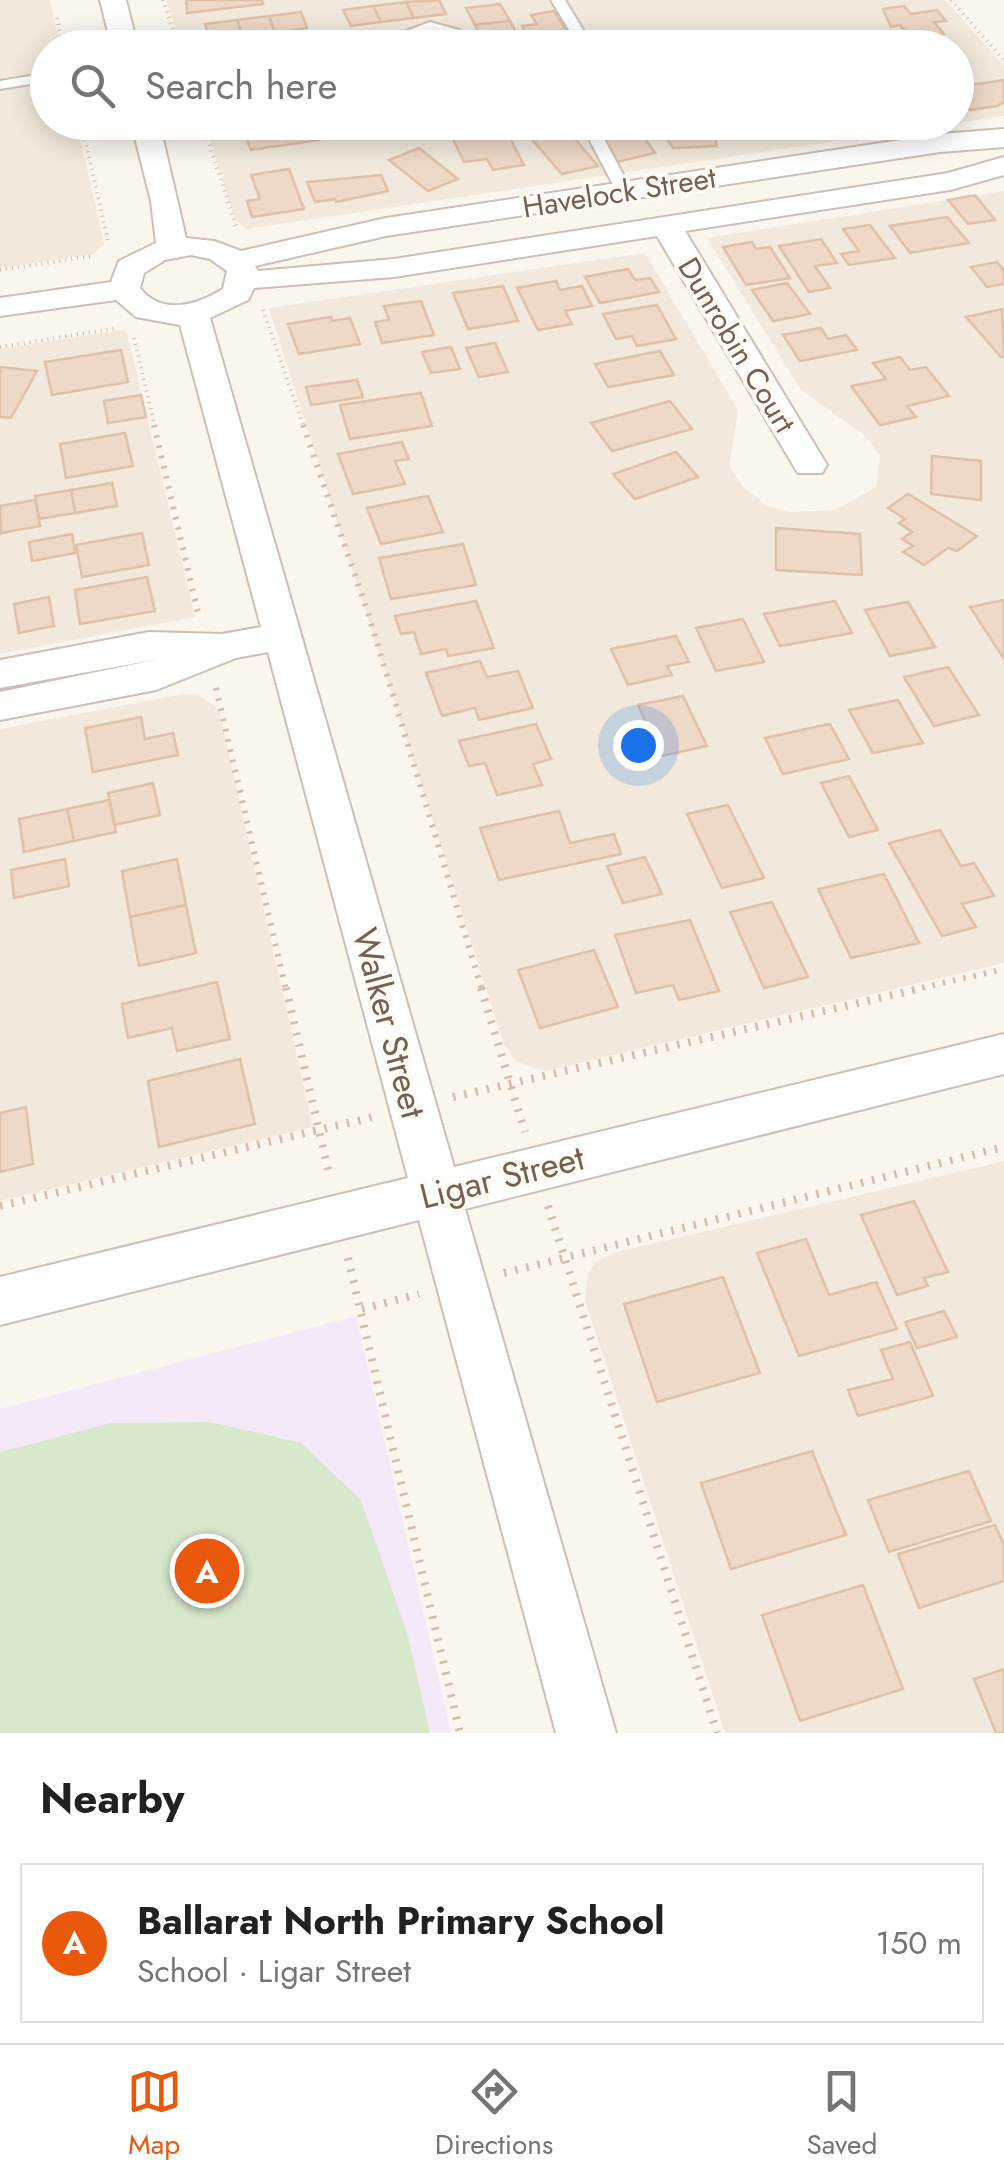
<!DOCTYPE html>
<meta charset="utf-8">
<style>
:root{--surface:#fff;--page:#f6f6f6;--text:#202124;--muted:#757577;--line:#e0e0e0;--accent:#ea580c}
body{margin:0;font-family:Jost,sans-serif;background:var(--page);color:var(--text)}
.you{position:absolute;left:638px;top:745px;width:35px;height:35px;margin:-25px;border:8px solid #fff;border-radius:50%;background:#1a73e8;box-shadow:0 0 0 15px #1a73e833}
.badge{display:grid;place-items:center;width:65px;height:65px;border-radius:50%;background:var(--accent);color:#fff;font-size:32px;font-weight:700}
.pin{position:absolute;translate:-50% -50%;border:5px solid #fff;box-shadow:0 2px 10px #0006}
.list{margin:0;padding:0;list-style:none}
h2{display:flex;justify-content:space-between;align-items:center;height:130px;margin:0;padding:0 40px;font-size:42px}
h2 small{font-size:32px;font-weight:400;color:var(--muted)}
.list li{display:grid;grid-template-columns:65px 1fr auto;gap:30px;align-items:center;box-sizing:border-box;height:160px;margin:0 20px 20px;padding:0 20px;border:2px solid var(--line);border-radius:0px}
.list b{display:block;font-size:38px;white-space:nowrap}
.list p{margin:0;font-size:32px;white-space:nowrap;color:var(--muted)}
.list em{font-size:32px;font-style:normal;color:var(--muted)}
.icon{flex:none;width:55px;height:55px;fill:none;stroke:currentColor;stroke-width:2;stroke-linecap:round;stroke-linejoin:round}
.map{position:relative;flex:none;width:1004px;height:1733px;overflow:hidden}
.search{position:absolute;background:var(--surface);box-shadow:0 5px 25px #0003;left:30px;right:30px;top:30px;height:110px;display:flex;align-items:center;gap:25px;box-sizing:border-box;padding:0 35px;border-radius:55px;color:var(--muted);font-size:38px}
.sheet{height:310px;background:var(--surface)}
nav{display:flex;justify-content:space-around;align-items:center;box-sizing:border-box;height:140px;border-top:2px solid var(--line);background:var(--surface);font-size:28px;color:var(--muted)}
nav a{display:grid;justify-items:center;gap:5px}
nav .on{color:var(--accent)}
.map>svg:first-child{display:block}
</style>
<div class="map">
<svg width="1004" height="1733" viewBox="0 0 1004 1733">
<rect width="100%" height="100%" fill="#fbf6ed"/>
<g fill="#f2e9dc">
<path d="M0,0H50L60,47L48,48V122L77,123L104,244L93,254L0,268Z"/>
<path d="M166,0H945L1004,66V116L246,229L235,219L205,123L956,122V48L181,47Z"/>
<path d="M1004,191V963L545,1071L517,1062L504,1045L269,308L645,253L738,410L729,466L743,486L767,506L789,512L836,510L876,487L880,455L864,435L801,390L707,238Z"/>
<path d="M122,330L127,333L195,617L0,654V349Z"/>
<path d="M183,694H198L219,710L313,1127L0,1201V729Z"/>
<path d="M1004,1161V1733H725L585,1300L588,1272L596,1262L613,1253Z"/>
</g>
<path fill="#f3e9f8" d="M356,1316L451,1733H0V1409Z"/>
<path fill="#d7e8cc" d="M210,1422L301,1443L361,1500L408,1636L430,1733H0V1452L111,1423Z"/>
<g fill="#eed8c7" stroke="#dfc0a9" stroke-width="2.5">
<path d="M186,0H262L263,4L187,13Z"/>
<path d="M439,0L446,14L414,18L406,2Z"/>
<path d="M406,2L414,18L381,22L373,6Z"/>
<path d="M500,4L510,21L475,25L466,8Z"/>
<path d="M373,6L381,22L351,26L343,10Z"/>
<path d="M904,6L911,14L937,10L946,21L934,22L944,34L910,38L900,25L891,27L883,9Z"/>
<path d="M554,11L567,32L531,41L522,26L537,24L531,15Z"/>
<path d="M301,12L307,28L275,33L269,16Z"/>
<path d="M269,16L275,33L243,37L237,20Z"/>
<path d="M237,20L243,37L210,41L205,24Z"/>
<path d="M510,21L519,37L484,42L475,25Z"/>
<path d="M1004,80V102L997,106L970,110L956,94V87Z"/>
<path d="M311,122L319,140L251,150L244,132Z"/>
<path d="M656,122H712L719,133L714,134L717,146L673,148Z"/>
<path d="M725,122H794L795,123L731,132Z"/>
<path d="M565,127L598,166L562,174L528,135Z"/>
<path d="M506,130L524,165L493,170L487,159L464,162L451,135L468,132L471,138Z"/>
<path d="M639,130L655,153L612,163L599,136Z"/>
<path d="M419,148L458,179L428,191L389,160Z"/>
<path d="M289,169L304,209L252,217L247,201L260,199L251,175Z"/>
<path d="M381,175L388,191L336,202L335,199L315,202L307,182Z"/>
<path d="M975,195L995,220L968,224L948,200Z"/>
<path d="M947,217L969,243L910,253L890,226Z"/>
<path d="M870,225L895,258L849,265L841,254L859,251L843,229Z"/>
<path d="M821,239L837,263L815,266L830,288L809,292L779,246Z"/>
<path d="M752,242L756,249L770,247L790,278L746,285L723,247Z"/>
<path d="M997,262L1004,271V284L987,287L971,267Z"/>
<path d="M628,269L635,280L650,278L659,292L600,303L585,277Z"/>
<path d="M556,281L560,290L582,286L592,306L565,311L572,324L538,330L517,288Z"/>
<path d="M787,283L810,314L773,321L752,290Z"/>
<path d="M503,286L518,321L468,329L453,293Z"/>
<path d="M421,301L434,335L382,343L375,322L389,320L384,306Z"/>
<path d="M657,305L676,339L637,346L632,336L616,339L603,314Z"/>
<path d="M1002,309L1004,357H1001L966,317Z"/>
<path d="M331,317L332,321L350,318L360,344L299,354L288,324Z"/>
<path d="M821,328L828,339L846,335L857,350L800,361L783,335Z"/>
<path d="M495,343L508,372L479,377L466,348Z"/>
<path d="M451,347L460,369L431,373L422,352Z"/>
<path d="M121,350L128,382L52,395L45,362Z"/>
<path d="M660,351L674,375L608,387L595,364Z"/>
<path d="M900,357L910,370L926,367L949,396L907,406L916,417L880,425L851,386L886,379L873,363Z"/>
<path d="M0,367L37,371L11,418L0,417Z"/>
<path d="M357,380L363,397L311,405L306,387Z"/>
<path d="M421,393L432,426L350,439L340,405Z"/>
<path d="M141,395L146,417L108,423L104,401Z"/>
<path d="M670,401L692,429L612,451L591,423Z"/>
<path d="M125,433L133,466L66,478L60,444Z"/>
<path d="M402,442L409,459L395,461L405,484L353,494L338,454Z"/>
<path d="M676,452L698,477L635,499L613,474Z"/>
<path d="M932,456L981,461V500L931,494Z"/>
<path d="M112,483L117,506L75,513L71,490Z"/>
<path d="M71,490L75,513L39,519L35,496Z"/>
<path d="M908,494L977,536L957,551L948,548L924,565L903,552L913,546L902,539L912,532L899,523L905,519L888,508Z"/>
<path d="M428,496L443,532L381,544L367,508Z"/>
<path d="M35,500L40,526L1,533L0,506Z"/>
<path d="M776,528L860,534L862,575L776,570Z"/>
<path d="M142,533L149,565L82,577L76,545Z"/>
<path d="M72,534L75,553L32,561L29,542Z"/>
<path d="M463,544L476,585L391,599L379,558Z"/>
<path d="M147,577L155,611L80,624L75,590Z"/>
<path d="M49,597L54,626L19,633L14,604Z"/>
<path d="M1004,600V659L970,607Z"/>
<path d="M476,601L494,648L448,656L446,649L421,654L414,632L401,634L395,616Z"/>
<path d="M835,601L852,633L780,646L764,614Z"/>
<path d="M908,602L935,647L890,656L865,610Z"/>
<path d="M743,619L764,662L716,671L696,628Z"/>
<path d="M676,636L689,662L667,666L672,675L628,685L611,649Z"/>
<path d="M480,661L487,677L518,671L533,708L479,720L475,708L442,716L426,673Z"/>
<path d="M948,667L979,715L934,726L904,677Z"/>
<path d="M683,696L707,746L661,756L638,705Z"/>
<path d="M898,700L923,743L873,753L849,710Z"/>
<path d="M141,717L145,739L173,733L178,755L93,772L85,728Z"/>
<path d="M536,724L551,759L533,764L542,785L497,795L485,763L469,766L459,741Z"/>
<path d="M830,724L849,759L783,774L765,738Z"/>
<path d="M849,776L878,830L849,837L821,783Z"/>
<path d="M153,783L160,815L115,825L108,793Z"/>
<path d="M109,800L116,832L74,841L67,809Z"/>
<path d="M728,805L764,878L722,888L687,814Z"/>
<path d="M67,809L74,841L24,852L19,819Z"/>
<path d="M559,811L570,843L614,834L621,854L499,880L480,828Z"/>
<path d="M940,830L961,866L974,863L994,896L962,904L976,927L942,936L889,843Z"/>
<path d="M645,857L662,894L623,903L607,866Z"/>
<path d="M65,859L69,886L14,898L11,870Z"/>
<path d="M177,859L186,905L130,917L122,871Z"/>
<path d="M884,874L919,943L851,958L818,889Z"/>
<path d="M772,902L808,977L764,988L730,912Z"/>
<path d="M186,905L196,953L139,966L130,917Z"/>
<path d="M690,920L719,991L679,1000L673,985L636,993L615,935Z"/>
<path d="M594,950L618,1007L540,1028L518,970Z"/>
<path d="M217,982L230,1039L177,1051L172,1028L128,1038L122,1004Z"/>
<path d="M240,1059L255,1124L159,1147L148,1081Z"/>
<path d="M26,1107L33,1164L0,1172V1113Z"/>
<path d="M914,1201L948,1272L924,1278L928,1286L897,1295L861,1215Z"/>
<path d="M806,1239L829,1295L876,1282L897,1329L799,1356L757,1253Z"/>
<path d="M723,1277L760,1373L657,1402L624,1304Z"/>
<path d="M944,1311L957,1337L917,1348L905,1322Z"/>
<path d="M910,1342L933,1396L858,1416L848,1390L893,1379L881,1350Z"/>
<path d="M812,1451L846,1535L731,1569L701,1483Z"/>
<path d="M969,1471L991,1521L889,1552L868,1500Z"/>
<path d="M995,1525L1004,1545V1581L919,1608L898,1554Z"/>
<path d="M863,1585L903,1689L800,1721L762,1615Z"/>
<path d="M1004,1669V1733H996L974,1679Z"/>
</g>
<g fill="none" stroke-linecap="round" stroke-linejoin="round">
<g stroke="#cdbfb3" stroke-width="4">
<g id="service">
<path d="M551,0H565L594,48H580Z"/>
<path d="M430,22L459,30L464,41L459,48H445L450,41L448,36L430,30L410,36L408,40L412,48H398L395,42C352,40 310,48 267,48L364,32L398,34Z"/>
<path d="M48,73V81L0,89V81Z"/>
<path d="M580,122H595L632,191L630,194H618Z"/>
</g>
</g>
<g stroke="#cdbfb3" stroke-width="4">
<g id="minor">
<path d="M100,0H126L138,48H112Z"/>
<path d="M131,122H159L186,238L214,241L241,251L386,218L940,134L1004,129V147L940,152L386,236L255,266L258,271L394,259L948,173L1004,157V175L950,190L685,231L827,465L822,473H798L793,465L657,236L394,277L254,288L248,300L210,318L454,1167L1004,1034V1074L465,1209L616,1733H556L419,1220L0,1325V1277L408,1178L268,652L236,658L156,690L0,720V692L159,659L0,688V660L149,632L222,634L261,627L180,325L136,317L116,300L0,316V298L111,282L119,261L156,243L151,201ZM191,255L210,259L227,271L223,289C197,305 162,316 140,288L144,273L165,260Z"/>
</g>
</g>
<g stroke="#d4bcaa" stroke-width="4" stroke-dasharray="1 5" stroke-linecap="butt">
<path d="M163,0L179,48"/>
<path d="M951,0L1004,60"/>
<path d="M57,18L63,48"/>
<path d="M81,122L109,245"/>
<path d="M202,122L236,226"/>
<path d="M0,270L92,256"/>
<path d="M263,310L304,427"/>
<path d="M134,338L155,427"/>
<path d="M0,347L117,328"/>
</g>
<g stroke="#d4bcaa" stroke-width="6" stroke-dasharray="2.5 8" stroke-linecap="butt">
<path d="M154,425L198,613"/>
<path d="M303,425L368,613L482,990"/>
<path d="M216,688L286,990"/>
<path d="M912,990L1004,969"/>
</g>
<g stroke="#d4bcaa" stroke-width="8" stroke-dasharray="2.5 9" stroke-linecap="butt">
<path d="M286,988L330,1178"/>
<path d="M481,988L525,1132"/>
<path d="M453,1097L923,988"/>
<path d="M0,1206L373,1117"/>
<path d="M548,1206L717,1733"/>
<path d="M348,1258L460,1733"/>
<path d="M504,1273L1004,1147"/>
<path d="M362,1309L419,1294"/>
</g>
<use href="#service" fill="#fff" fill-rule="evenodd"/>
<use href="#minor" fill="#fff" fill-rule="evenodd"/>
</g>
<g text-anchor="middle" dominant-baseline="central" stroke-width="8" stroke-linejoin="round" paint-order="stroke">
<g font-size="30" fill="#755f51" stroke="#fefaf4">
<text transform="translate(619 192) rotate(-9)">Havelock Street</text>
<text transform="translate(737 345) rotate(59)">Dunrobin Court</text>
</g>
<g font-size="35" fill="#755f51" stroke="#fefaf4">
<text transform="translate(389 1023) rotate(75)">Walker Street</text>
<text transform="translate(502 1177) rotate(-14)">Ligar Street</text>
</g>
</g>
</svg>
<div class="you"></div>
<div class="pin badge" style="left:207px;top:1571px">A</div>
<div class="search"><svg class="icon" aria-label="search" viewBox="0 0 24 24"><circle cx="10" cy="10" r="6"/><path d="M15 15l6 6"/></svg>Search here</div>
</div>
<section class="sheet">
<h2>Nearby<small></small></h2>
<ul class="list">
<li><span class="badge">A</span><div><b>Ballarat North Primary School</b><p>School · Ligar Street</p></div><em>150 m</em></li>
</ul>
</section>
<nav>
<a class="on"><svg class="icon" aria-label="map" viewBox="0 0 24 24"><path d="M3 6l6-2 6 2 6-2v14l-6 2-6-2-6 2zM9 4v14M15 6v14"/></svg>Map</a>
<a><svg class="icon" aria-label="directions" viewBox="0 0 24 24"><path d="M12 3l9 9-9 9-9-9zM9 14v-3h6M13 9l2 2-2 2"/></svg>Directions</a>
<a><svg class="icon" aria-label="saved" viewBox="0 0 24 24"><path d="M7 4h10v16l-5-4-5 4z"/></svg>Saved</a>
</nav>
